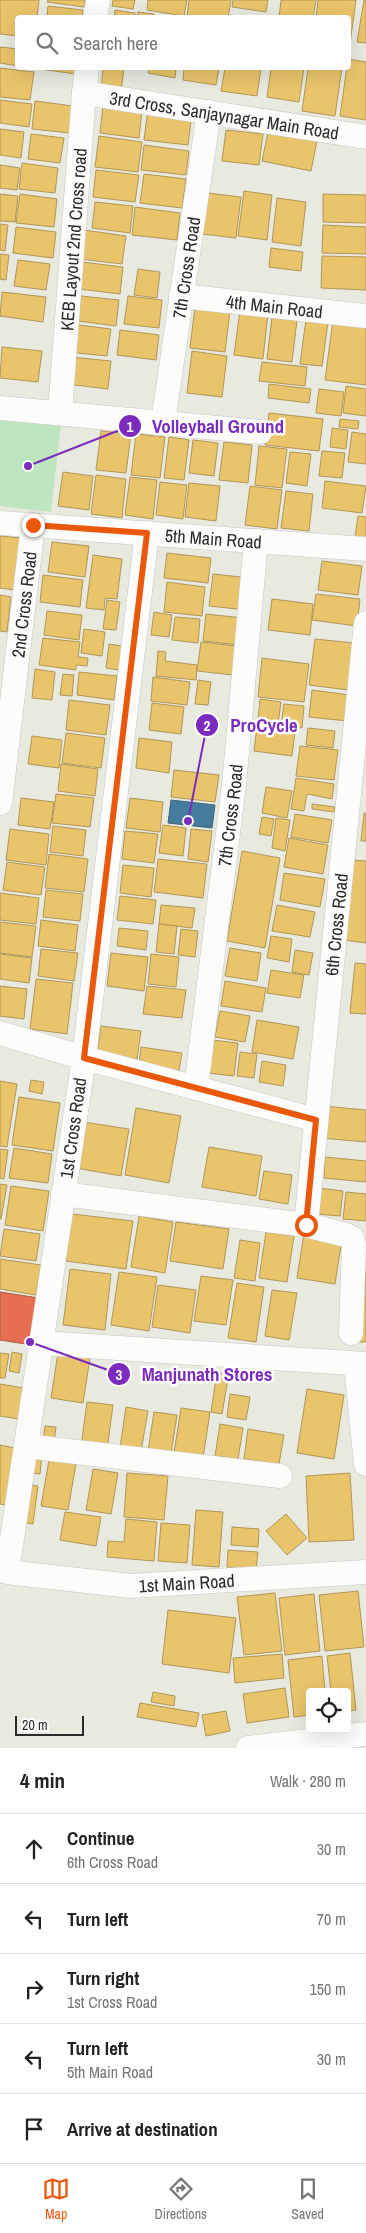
<!DOCTYPE html>
<meta charset="utf-8">
<style>
:root{--surface:#fff;--page:#f2f2f2;--text:#222;--muted:#767676;--line:#e0e0e0;--accent:#ea580c}
body{margin:0;font-family:"Archivo Narrow",sans-serif;background:var(--page);color:var(--text)}
.controls{position:absolute;right:15px;bottom:15px;display:grid;overflow:hidden;border-radius:5px;box-shadow:0 5px 20px #0002}
.controls button{width:45px;height:45px;display:grid;place-items:center;padding:0;border:0;border-bottom:1px solid var(--line);background:var(--surface);color:var(--text);font:25px sans-serif}
.scale{position:absolute;left:15px;bottom:12px;width:69px;box-sizing:border-box;padding-left:5px;border:2px solid #2b2b2b;border-top:0;font-size:14px;line-height:18px;white-space:nowrap;color:#2b2b2b;-webkit-text-stroke:4px #fff;paint-order:stroke}
.stop{position:absolute;width:15px;height:15px;margin:-11px;border:4px solid #ea580c;border-radius:50%;background:#fff}
.stop.end{background:#ea580c;border-color:#fff;box-shadow:0 1px 5px #0008}
.list{margin:0;padding:0;list-style:none}
h2{display:flex;justify-content:space-between;align-items:center;height:65px;margin:0;padding:0 20px;font-size:21px}
h2 small{font-size:16px;font-weight:400;color:var(--muted)}
.list li{display:grid;grid-template-columns:32px 1fr auto;gap:15px;align-items:center;box-sizing:border-box;height:70px;padding:0 20px;border-top:1px solid var(--line)}
.list b{display:block;font-size:19px;white-space:nowrap}
.list p{margin:0;font-size:16px;white-space:nowrap;color:var(--muted)}
.list em{font-size:16px;font-style:normal;color:var(--muted)}
.icon{flex:none;width:28px;height:28px;fill:none;stroke:currentColor;stroke-width:2;stroke-linecap:round;stroke-linejoin:round}
.map{position:relative;flex:none;width:366px;height:1748px;overflow:hidden}
.search{position:absolute;background:var(--surface);box-shadow:0 5px 20px #0002;left:15px;right:15px;top:15px;height:55px;display:flex;align-items:center;gap:12px;box-sizing:border-box;padding:0 18px;border-radius:5px;color:var(--muted);font-size:19px}
.sheet{height:415px;background:var(--surface)}
nav{display:flex;justify-content:space-around;align-items:center;box-sizing:border-box;height:70px;border-top:1px solid var(--line);background:var(--surface);font-size:14px;color:var(--muted)}
nav a{display:grid;justify-items:center;gap:2px}
nav .on{color:var(--accent)}
.map>svg:first-child{display:block}
</style>
<div class="map">
<svg width="366" height="1748" viewBox="0 0 366 1748">
<rect width="100%" height="100%" fill="#e8eae0"/>
<path fill="#bee6be" d="M0,418L61,425L51,512L0,506Z"/>
<g fill="#e9c46a" stroke="#b09657">
<path d="M0,0H39L37,18H18V36L0,34Z"/>
<path d="M48,0H85L84,7L47,2Z"/>
<path d="M113,0H135L133,9L112,6Z"/>
<path d="M148,0H187L184,16L147,10Z"/>
<path d="M189,0H231L228,18H187Z"/>
<path d="M233,0H268L266,12L232,7Z"/>
<path d="M281,0H316L313,18H279Z"/>
<path d="M318,0H356L349,50L348,18H316Z"/>
<path d="M364,0H366V43L357,42Z"/>
<path d="M48,6L83,10L82,18H47Z"/>
<path d="M115,10L135,13V18H114Z"/>
<path d="M138,12L154,14L153,18H137Z"/>
<path d="M0,47L18,49V66L0,63Z"/>
<path d="M348,59L366,62V120L340,116Z"/>
<path d="M0,68L34,72L30,100L0,97Z"/>
<path d="M33,68H75V74Z"/>
<path d="M103,68H124L121,92L101,90Z"/>
<path d="M149,68H176L175,78L148,73Z"/>
<path d="M184,68H219L216,85L183,80Z"/>
<path d="M225,68H261L257,96L221,91Z"/>
<path d="M271,68H304L299,102L267,97Z"/>
<path d="M308,68H342L335,116L302,111Z"/>
<path d="M0,100L32,104L29,127L0,123Z"/>
<path d="M35,101L73,106L70,133L32,129Z"/>
<path d="M103,105L142,110L139,138L100,133Z"/>
<path d="M148,108L192,113L188,145L144,140Z"/>
<path d="M0,129L24,132L21,158L0,155Z"/>
<path d="M226,130L263,134L259,165L222,161Z"/>
<path d="M268,132L317,141L311,171L262,161Z"/>
<path d="M31,134L64,138L60,163L28,159Z"/>
<path d="M99,136L142,142L138,172L95,167Z"/>
<path d="M144,145L189,151L186,175L141,170Z"/>
<path d="M22,163L58,168L55,193L19,189Z"/>
<path d="M0,165L20,168L17,190L0,188Z"/>
<path d="M96,170L139,175L135,202L93,197Z"/>
<path d="M144,174L186,179L182,208L140,203Z"/>
<path d="M244,191L272,195L267,240L238,236Z"/>
<path d="M207,193L241,197L236,238L202,234Z"/>
<path d="M0,194L18,196L15,222L0,221Z"/>
<path d="M20,194L57,199L54,227L16,223Z"/>
<path d="M323,194L366,195V223L323,222Z"/>
<path d="M277,198L306,202L301,246L272,242Z"/>
<path d="M95,202L133,206L130,233L92,228Z"/>
<path d="M135,207L180,213L177,240L132,235Z"/>
<path d="M0,224L8,225L5,251L0,250Z"/>
<path d="M323,225L366,227V254L322,253Z"/>
<path d="M16,227L56,232L53,258L13,253Z"/>
<path d="M84,230L126,236L122,264L80,259Z"/>
<path d="M271,248L303,252L301,271L269,267Z"/>
<path d="M0,254L9,255L6,280L0,279Z"/>
<path d="M322,256L366,257V290L321,288Z"/>
<path d="M18,260L50,264L46,290L14,286Z"/>
<path d="M82,262L123,267L120,294L79,289Z"/>
<path d="M138,269L160,272L157,298L134,295Z"/>
<path d="M2,292L46,297L43,322L0,316Z"/>
<path d="M81,296L119,300L116,326L78,321Z"/>
<path d="M128,296L162,300L159,328L124,324Z"/>
<path d="M195,307L230,311L225,352L190,348Z"/>
<path d="M240,310L268,313L263,359L234,355Z"/>
<path d="M272,317L297,320L292,362L267,359Z"/>
<path d="M306,319L328,322L322,366L300,364Z"/>
<path d="M333,320L366,325V385L325,380Z"/>
<path d="M71,324L111,329L107,356L68,352Z"/>
<path d="M120,330L159,335L156,360L117,355Z"/>
<path d="M2,347L42,351L38,382L0,378Z"/>
<path d="M192,351L227,356L222,397L187,393Z"/>
<path d="M71,357L111,361L108,389L67,384Z"/>
<path d="M262,362L307,367L305,386L259,381Z"/>
<path d="M269,384L311,389L309,403L268,398Z"/>
<path d="M346,386L366,389V416L343,413Z"/>
<path d="M319,389L344,392L341,416L316,413Z"/>
<path d="M269,413L323,419L319,451L265,445Z"/>
<path d="M340,419L359,421L358,429L339,427Z"/>
<path d="M332,428L348,430L346,449L330,447Z"/>
<path d="M101,431L131,434L126,473L96,470Z"/>
<path d="M352,432L366,434V464L348,462Z"/>
<path d="M136,434L165,437L160,478L131,475Z"/>
<path d="M169,437L189,440L184,480L164,478Z"/>
<path d="M193,440L218,443L214,476L189,473Z"/>
<path d="M224,442L252,445L248,483L219,480Z"/>
<path d="M259,446L287,449L282,488L255,485Z"/>
<path d="M322,451L345,453L342,478L319,476Z"/>
<path d="M290,452L311,454L307,486L286,483Z"/>
<path d="M63,472L93,476L89,510L58,506Z"/>
<path d="M96,475L126,479L122,518L91,514Z"/>
<path d="M130,477L157,480L153,519L125,515Z"/>
<path d="M325,481L366,486L362,513L322,508Z"/>
<path d="M160,482L187,485L183,519L156,515Z"/>
<path d="M189,483L220,486L216,521L185,517Z"/>
<path d="M250,486L282,490L277,529L245,525Z"/>
<path d="M286,491L313,494L309,531L281,528Z"/>
<path d="M358,516L366,517V538L355,537Z"/>
<path d="M0,536L21,538L15,590L0,588Z"/>
<path d="M52,542L89,546L85,577L48,572Z"/>
<path d="M167,553L211,558L208,583L164,578Z"/>
<path d="M93,555L122,559L117,599L105,598L104,610L86,608Z"/>
<path d="M322,561L362,566L358,595L318,590Z"/>
<path d="M213,574L250,578L246,610L209,606Z"/>
<path d="M43,575L83,580L80,607L40,602Z"/>
<path d="M167,582L205,587L202,616L164,612Z"/>
<path d="M316,594L360,599L357,626L312,620Z"/>
<path d="M0,595L11,597L7,632L0,631Z"/>
<path d="M272,599L313,604L310,635L268,630Z"/>
<path d="M107,600L120,602L116,630L103,629Z"/>
<path d="M47,611L82,615L79,640L44,635Z"/>
<path d="M154,612L172,615L169,637L151,635Z"/>
<path d="M206,614L243,618L240,645L203,641Z"/>
<path d="M175,617L200,619L198,643L172,640Z"/>
<path d="M84,629L105,632L102,656L81,653Z"/>
<path d="M43,638L80,642L78,657L88,658L87,666L76,665V670L39,665Z"/>
<path d="M315,639L354,643L348,690L309,685Z"/>
<path d="M201,642L245,647L242,676L197,671Z"/>
<path d="M109,644L122,646L119,670L106,668Z"/>
<path d="M158,651L166,652L165,661L197,665L196,680L156,676Z"/>
<path d="M262,658L309,664L304,702L258,697Z"/>
<path d="M35,669L55,672L52,700L32,698Z"/>
<path d="M79,672L117,676L114,700L77,695Z"/>
<path d="M63,674L74,675L72,696L60,695Z"/>
<path d="M153,677L190,682L187,705L151,701Z"/>
<path d="M198,680L211,682L208,705L195,704Z"/>
<path d="M312,690L350,695L347,721L309,717Z"/>
<path d="M260,699L281,702L278,724L258,721Z"/>
<path d="M69,700L110,705L106,735L66,730Z"/>
<path d="M152,703L184,707L181,734L149,730Z"/>
<path d="M284,704L304,706L302,728L281,725Z"/>
<path d="M257,726L295,731L292,756L254,751Z"/>
<path d="M308,728L335,731L333,748L306,745Z"/>
<path d="M66,733L105,738L101,768L62,763Z"/>
<path d="M32,736L62,740L59,768L28,764Z"/>
<path d="M139,738L172,742L169,773L136,768Z"/>
<path d="M300,746L338,750L334,780L296,776Z"/>
<path d="M61,764L98,769L95,796L58,791Z"/>
<path d="M174,770L219,775L215,802L171,797Z"/>
<path d="M296,778L334,784L332,799L307,794L304,811L291,809Z"/>
<path d="M266,787L292,791L287,818L262,813Z"/>
<path d="M56,794L94,798L90,827L52,823Z"/>
<path d="M21,798L54,802L50,829L18,825Z"/>
<path d="M130,798L163,802L160,832L126,828Z"/>
<path d="M312,804L335,807L334,812L312,809Z"/>
<path d="M364,813H366V841H361Z"/>
<path d="M295,814L332,820L328,843L291,837Z"/>
<path d="M262,817L274,819L271,836L259,834Z"/>
<path d="M276,818L290,820L285,851L272,848Z"/>
<path d="M163,825L186,828L183,856L159,853Z"/>
<path d="M53,826L86,830L83,856L50,852Z"/>
<path d="M10,829L49,834L46,865L6,860Z"/>
<path d="M191,829L212,831L208,862L188,859Z"/>
<path d="M125,831L158,834L154,863L122,859Z"/>
<path d="M289,838L328,845L323,874L284,867Z"/>
<path d="M242,851L280,858L265,948L227,941Z"/>
<path d="M49,854L88,859L84,892L45,888Z"/>
<path d="M158,859L207,864L203,898L154,892Z"/>
<path d="M352,860L366,861V943L344,940Z"/>
<path d="M7,862L45,867L41,895L3,890Z"/>
<path d="M123,865L154,868L151,897L120,893Z"/>
<path d="M284,873L325,879L320,907L280,900Z"/>
<path d="M46,890L83,894L80,921L43,917Z"/>
<path d="M0,893L39,898L36,924L0,920Z"/>
<path d="M120,896L156,900L153,924L117,920Z"/>
<path d="M161,905L195,908L192,928L159,924Z"/>
<path d="M277,905L315,912L310,937L272,931Z"/>
<path d="M41,920L78,925L75,951L38,946Z"/>
<path d="M0,922L36,926L32,957L0,953Z"/>
<path d="M159,924L177,926L174,954L156,952Z"/>
<path d="M119,928L148,931L146,950L117,946Z"/>
<path d="M181,929L198,931L195,957L178,955Z"/>
<path d="M271,936L292,939L289,962L267,958Z"/>
<path d="M230,948L261,953L257,981L225,976Z"/>
<path d="M41,949L78,953L74,981L38,976Z"/>
<path d="M295,950L313,953L309,975L292,972Z"/>
<path d="M111,953L148,957L144,991L107,986Z"/>
<path d="M0,954L32,958L29,983L0,979Z"/>
<path d="M151,954L179,957L176,987L148,984Z"/>
<path d="M355,963L366,964V1014L350,1013Z"/>
<path d="M271,970L304,975L300,998L267,993Z"/>
<path d="M36,979L73,983L67,1034L30,1029Z"/>
<path d="M225,981L266,988L262,1012L221,1006Z"/>
<path d="M0,986L27,989L24,1019L0,1016Z"/>
<path d="M147,986L186,990L182,1018L143,1014Z"/>
<path d="M220,1011L250,1016L245,1042L215,1037Z"/>
<path d="M257,1020L299,1027L293,1059L252,1052Z"/>
<path d="M101,1026L141,1031L137,1059L97,1054Z"/>
<path d="M212,1040L238,1043L234,1076L208,1073Z"/>
<path d="M141,1047L182,1053L178,1077L138,1071Z"/>
<path d="M240,1052L257,1054L254,1078L237,1076Z"/>
<path d="M262,1061L286,1065L283,1086L259,1082Z"/>
<path d="M31,1080L44,1082L42,1094L29,1091Z"/>
<path d="M0,1081L17,1084L7,1147L0,1146Z"/>
<path d="M19,1097L60,1103L53,1151L12,1145Z"/>
<path d="M323,1106L366,1110V1142L320,1138Z"/>
<path d="M136,1108L181,1116L169,1183L125,1175Z"/>
<path d="M84,1122L129,1129L121,1176L76,1168Z"/>
<path d="M209,1147L262,1156L256,1196L202,1187Z"/>
<path d="M14,1148L52,1154L48,1183L9,1178Z"/>
<path d="M0,1149L8,1150L4,1179L0,1178Z"/>
<path d="M325,1157L366,1161V1182L324,1178Z"/>
<path d="M264,1171L292,1175L288,1204L259,1199Z"/>
<path d="M0,1184L7,1185L1,1219H0Z"/>
<path d="M11,1186L49,1191L43,1231L5,1225Z"/>
<path d="M319,1188L343,1191L340,1216L316,1214Z"/>
<path d="M346,1192L366,1194V1221L343,1219Z"/>
<path d="M72,1214L133,1221L126,1269L66,1261Z"/>
<path d="M139,1216L173,1222L165,1273L131,1267Z"/>
<path d="M176,1222L229,1229L223,1269L170,1261Z"/>
<path d="M4,1229L40,1234L36,1261L0,1256Z"/>
<path d="M266,1232L294,1236L287,1282L259,1278Z"/>
<path d="M304,1233L342,1239L335,1284L297,1278Z"/>
<path d="M240,1240L260,1243L255,1281L234,1278Z"/>
<path d="M0,1259L41,1265L36,1295L0,1289Z"/>
<path d="M361,1268L366,1269V1342H359Z"/>
<path d="M70,1269L111,1274L105,1330L63,1325Z"/>
<path d="M119,1272L157,1277L149,1331L111,1325Z"/>
<path d="M201,1276L233,1280L226,1325L194,1321Z"/>
<path d="M237,1283L264,1287L256,1342L228,1338Z"/>
<path d="M158,1285L196,1290L190,1333L152,1327Z"/>
<path d="M272,1290L297,1293L289,1340L265,1336Z"/>
<path d="M12,1352L22,1354L19,1373L9,1371Z"/>
<path d="M0,1353L9,1354L5,1378H0Z"/>
<path d="M58,1353L90,1358L83,1403L51,1398Z"/>
<path d="M217,1372L229,1373L222,1414L211,1412Z"/>
<path d="M0,1384L24,1388L19,1419L0,1416Z"/>
<path d="M307,1389L344,1395L334,1459L297,1453Z"/>
<path d="M230,1394L250,1397L246,1420L227,1417Z"/>
<path d="M87,1402L113,1405L107,1450L81,1447Z"/>
<path d="M126,1407L148,1411L141,1451L120,1448Z"/>
<path d="M181,1408L210,1412L203,1458L174,1453Z"/>
<path d="M154,1412L177,1415L171,1454L148,1451Z"/>
<path d="M220,1424L243,1428L238,1459L215,1456Z"/>
<path d="M45,1426L56,1427L54,1443L43,1441Z"/>
<path d="M248,1429L284,1435L279,1464L244,1459Z"/>
<path d="M0,1445L15,1448L6,1505L0,1504Z"/>
<path d="M33,1454L42,1456L40,1474L30,1473Z"/>
<path d="M49,1460L76,1464L68,1510L41,1506Z"/>
<path d="M93,1469L118,1473L111,1514L86,1510Z"/>
<path d="M127,1473L168,1476L164,1520L124,1517Z"/>
<path d="M350,1473L354,1540L309,1542L306,1476Z"/>
<path d="M23,1484L38,1486L33,1524L17,1522Z"/>
<path d="M196,1510L223,1512L219,1567L192,1565Z"/>
<path d="M65,1512L101,1517L96,1546L60,1540Z"/>
<path d="M286,1514L307,1538L287,1555L266,1531Z"/>
<path d="M126,1519L157,1522L154,1561L107,1557L108,1541L124,1542Z"/>
<path d="M161,1523L190,1525L187,1563L158,1561Z"/>
<path d="M232,1527L259,1529L258,1547L231,1545Z"/>
<path d="M228,1550L258,1552L256,1570L227,1567Z"/>
<path d="M358,1591L364,1647L325,1651L319,1595Z"/>
<path d="M275,1593L282,1651L244,1655L237,1597Z"/>
<path d="M314,1594L320,1651L285,1655L279,1598Z"/>
<path d="M168,1610L236,1618L229,1673L162,1664Z"/>
<path d="M350,1653L356,1710L347,1711V1692H331L327,1656Z"/>
<path d="M282,1654L284,1678L235,1683L233,1658Z"/>
<path d="M322,1656L325,1692H310V1715L294,1717L288,1660Z"/>
<path d="M285,1688L289,1717L247,1723L243,1694Z"/>
<path d="M153,1692L175,1696L174,1706L151,1702Z"/>
<path d="M140,1703L199,1713L196,1727L137,1717Z"/>
<path d="M226,1711L230,1731L206,1736L202,1715Z"/>
</g>
<path fill="#e76f51" stroke="#af5b46" d="M0,1292L39,1298L32,1345L0,1340Z"/>
<path fill="#457b9d" stroke="#3d637b" d="M171,800L215,805L212,828L168,823Z"/>
<g fill="none" stroke-linecap="round" stroke-linejoin="round">
<g stroke="#c7c7c6" stroke-width="25">
<g id="minor">
<path d="M95,18L98,0"/>
<path id="s1" d="M84,93L366,137"/>
<path id="s2" d="M181,296L366,316"/>
<path d="M0,408L260,432"/>
<path id="s3" d="M60,413L84,93L87,68"/>
<path id="s4" d="M163,422L209,112"/>
<path id="s5" d="M0,523L366,549"/>
<path id="s6" d="M147,533L84,1058L7,1572L131,1586L366,1572"/>
<path id="s7" d="M0,803L33,525"/>
<path d="M0,1033L84,1058L316,1120"/>
<path id="s8" d="M196,1088L234,785L256,541"/>
<path d="M63,1194L306,1225L346,1235L352,1238L354,1245L351,1333"/>
<path id="s9" d="M306,1225L366,623"/>
<path d="M41,1343L366,1364"/>
<path d="M356,1364L366,1464"/>
<path d="M26,1446L280,1476"/>
<path d="M248,1748L366,1734"/>
</g>
</g>
<use href="#minor" stroke="#fcfcfa" stroke-width="24"/>
</g>
<g fill="none" stroke-linecap="round" stroke-linejoin="round">
<path stroke="#ea580c" stroke-width="6" d="M33,525L147,533L84,1058L316,1120L306,1225"/>
</g>
<g text-anchor="middle" dominant-baseline="central" stroke-width="5" stroke-linejoin="round" paint-order="stroke">
<g font-size="18" fill="#2b2b2b" stroke="#fff">
<text stroke="none"><textPath href="#s1" startOffset="142">3rd Cross, Sanjaynagar Main Road</textPath></text>
<text stroke="none"><textPath href="#s3" startOffset="174">KEB Layout 2nd Cross road</textPath></text>
<text stroke="none"><textPath href="#s4" startOffset="156">7th Cross Road</textPath></text>
<text stroke="none"><textPath href="#s2" startOffset="94">4th Main Road</textPath></text>
<text stroke="none"><textPath href="#s5" startOffset="214">5th Main Road</textPath></text>
<text stroke="none"><textPath href="#s7" startOffset="200">2nd Cross Road</textPath></text>
<text stroke="none"><textPath href="#s8" startOffset="275">7th Cross Road</textPath></text>
<text stroke="none"><textPath href="#s9" startOffset="302">6th Cross Road</textPath></text>
<text transform="translate(73 1128) rotate(-82)">1st Cross Road</text>
<text stroke="none"><textPath href="#s6" startOffset="1229">1st Main Road</textPath></text>
</g>
</g>
<path fill="none" stroke="#7b2cbf" stroke-width="2" d="M28 466L130 426M188 821L207 725M30 1342L119 1374"/>
<g fill="#7b2cbf" stroke="#fff" stroke-width="2">
<circle cx="28" cy="466" r="5"/>
<circle cx="188" cy="821" r="5"/>
<circle cx="30" cy="1342" r="5"/>
<circle cx="130" cy="426" r="12"/>
<circle cx="207" cy="725" r="12"/>
<circle cx="119" cy="1374" r="12"/>
</g>
<g font-size="15" text-anchor="middle" font-weight="bold" fill="#fff">
<text x="130" y="432">1</text>
<text x="207" y="731">2</text>
<text x="119" y="1380">3</text>
</g>
<g font-size="19" text-anchor="middle" font-weight="bold" fill="#7b2cbf" stroke="#fff" stroke-width="5" stroke-linejoin="round" paint-order="stroke">
<text x="218" y="433">Volleyball Ground</text>
<text x="264" y="732">ProCycle</text>
<text x="207" y="1381">Manjunath Stores</text>
</g>
</svg>
<div class="controls">
<button><svg class="icon" aria-label="locate" viewBox="0 0 24 24"><circle cx="12" cy="12" r="6"/><path d="M12 2v4M12 18v4M2 12h4M18 12h4"/></svg></button>
</div>
<div class="scale">20 m</div>
<div class="stop" style="left:306px;top:1225px"></div>
<div class="stop end" style="left:33px;top:525px"></div>
<div class="search"><svg class="icon" aria-label="search" viewBox="0 0 24 24"><circle cx="10" cy="10" r="6"/><path d="M15 15l6 6"/></svg>Search here</div>
</div>
<section class="sheet">
<h2>4 min<small>Walk · 280 m</small></h2>
<ul class="list">
<li><svg class="icon" aria-label="ahead" viewBox="0 0 24 24"><path d="M12 20V5M6 11l6-6 6 6"/></svg><div><b>Continue</b><p>6th Cross Road</p></div><em>30 m</em></li>
<li><svg class="icon" aria-label="left" viewBox="0 0 24 24"><path d="M17 20v-9H6M10 6l-5 5 5 5"/></svg><div><b>Turn left</b></div><em>70 m</em></li>
<li><svg class="icon" aria-label="right" viewBox="0 0 24 24"><path d="M7 20v-9h11M14 6l5 5-5 5"/></svg><div><b>Turn right</b><p>1st Cross Road</p></div><em>150 m</em></li>
<li><svg class="icon" aria-label="left" viewBox="0 0 24 24"><path d="M17 20v-9H6M10 6l-5 5 5 5"/></svg><div><b>Turn left</b><p>5th Main Road</p></div><em>30 m</em></li>
<li><svg class="icon" aria-label="arrive" viewBox="0 0 24 24"><path d="M6 21V4h12l-3 4 3 4H6"/></svg><div><b>Arrive at destination</b></div></li>
</ul>
</section>
<nav>
<a class="on"><svg class="icon" aria-label="map" viewBox="0 0 24 24"><path d="M3 6l6-2 6 2 6-2v14l-6 2-6-2-6 2zM9 4v14M15 6v14"/></svg>Map</a>
<a><svg class="icon" aria-label="directions" viewBox="0 0 24 24"><path d="M12 3l9 9-9 9-9-9zM9 14v-3h6M13 9l2 2-2 2"/></svg>Directions</a>
<a><svg class="icon" aria-label="saved" viewBox="0 0 24 24"><path d="M7 4h10v16l-5-4-5 4z"/></svg>Saved</a>
</nav>
